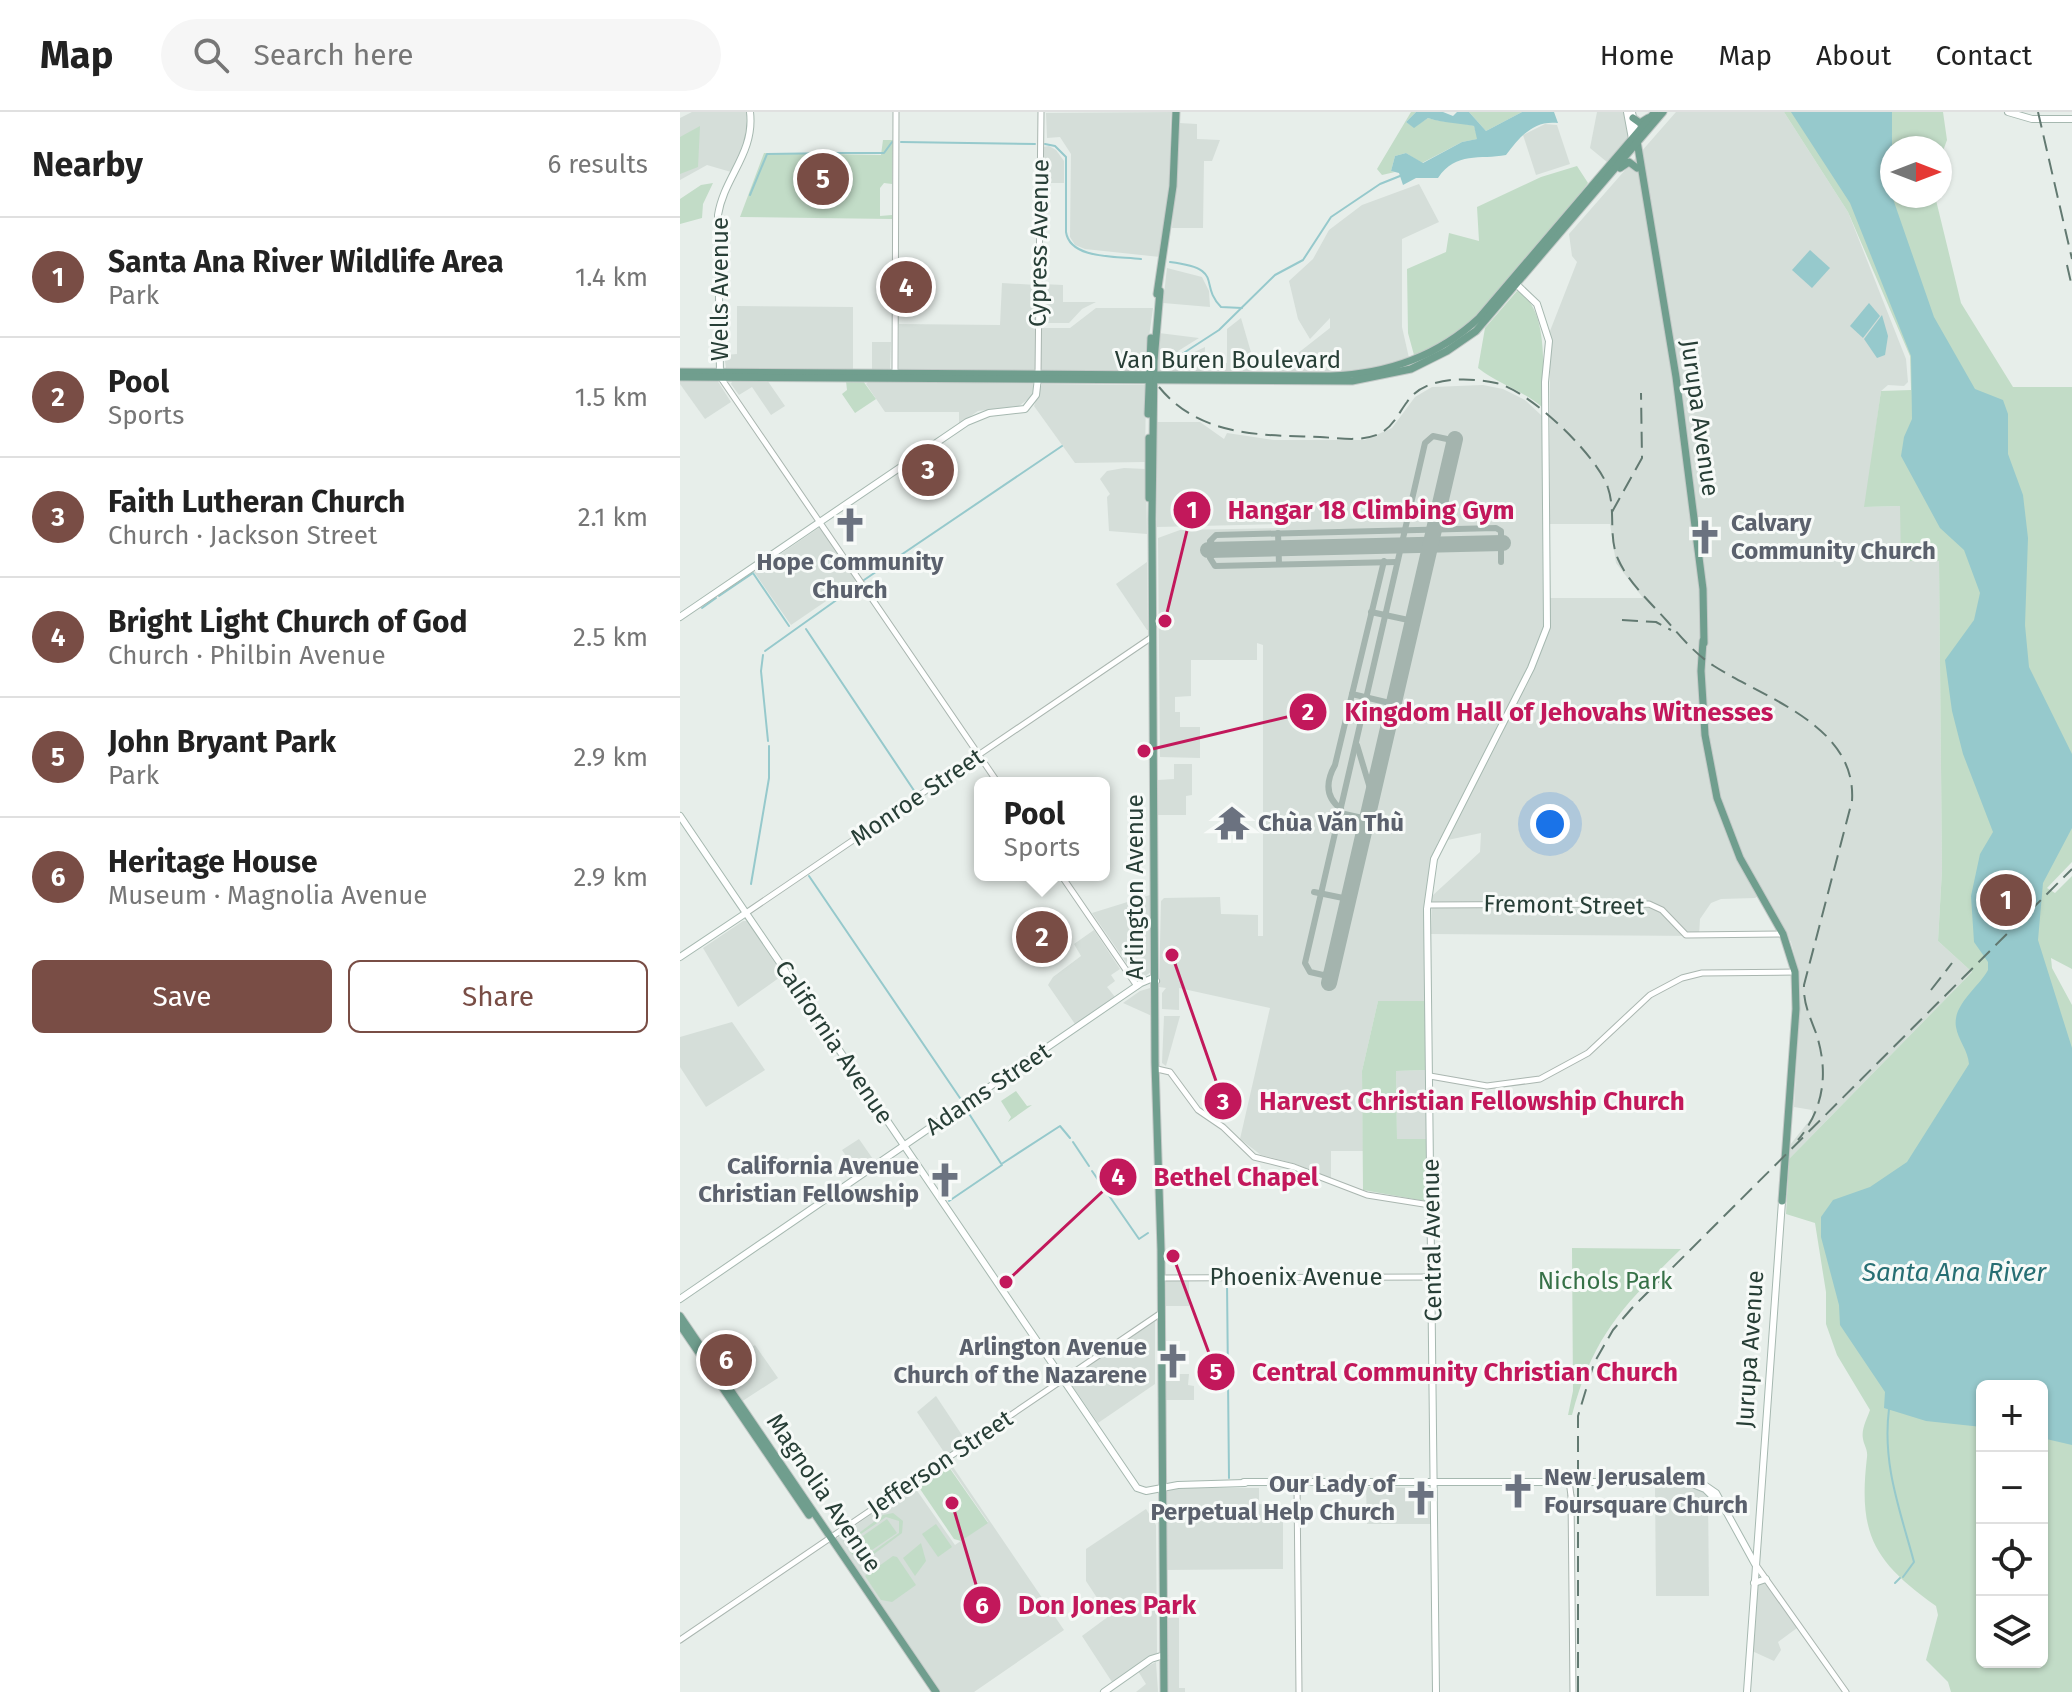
<!DOCTYPE html>
<meta charset="utf-8">
<style>
:root{--surface:#fff;--page:#f6f6f6;--text:#222;--muted:#767676;--line:#e0e0e0;--accent:#794d45}
body{margin:0;font-family:"Fira Sans",sans-serif;background:var(--page);color:var(--text)}
.controls{position:absolute;right:24px;bottom:24px;display:grid;overflow:hidden;border-radius:12px;box-shadow:0 2px 6px #0004}
.controls button{width:72px;height:72px;display:grid;place-items:center;padding:0;border:0;border-bottom:2px solid var(--line);background:var(--surface);color:var(--text);font:40px sans-serif}
.compass{position:absolute;left:1200px;top:24px;width:72px;height:72px;border-radius:50%;background:var(--surface);box-shadow:0 2px 6px #0004;rotate:90deg}
.you{position:absolute;left:870px;top:712px;width:28px;height:28px;margin:-20px;border:6px solid #fff;border-radius:50%;background:#1a73e8;box-shadow:0 0 0 12px #1a73e833}
.badge{display:grid;place-items:center;width:52px;height:52px;border-radius:50%;background:var(--accent);color:#fff;font-size:26px;font-weight:700}
.pin{position:absolute;translate:-50% -50%;border:4px solid #fff;box-shadow:0 2px 8px #0006}
.popup{position:absolute;left:294px;top:665px;width:136px;height:104px;box-sizing:border-box;display:grid;place-content:center;border-radius:12px;background:var(--surface);filter:drop-shadow(0 2px 6px #0005);font-size:26px;white-space:nowrap;color:var(--muted)}
.popup b{font-size:30px;color:var(--text)}
.popup::after{content:'';position:absolute;left:50%;top:100%;margin-left:-16px;border:16px solid transparent;border-top-color:var(--surface)}
.list{margin:0;padding:0;list-style:none}
h2{display:flex;justify-content:space-between;align-items:center;height:104px;margin:0;padding:0 32px;font-size:34px}
h2 small{font-size:26px;font-weight:400;color:var(--muted)}
.list li{display:grid;grid-template-columns:52px 1fr auto;gap:24px;align-items:center;box-sizing:border-box;height:120px;padding:0 32px;border-top:2px solid var(--line)}
.list b{display:block;font-size:30px;white-space:nowrap}
.list p{margin:0;font-size:26px;white-space:nowrap;color:var(--muted)}
.list em{font-size:26px;font-style:normal;color:var(--muted)}
.actions{display:flex;gap:16px;padding:24px 32px}
.actions a{flex:1;padding:18px 0;border:2px solid var(--accent);border-radius:12px;text-align:center;font-size:28px;color:var(--accent)}
.actions .main{background:var(--accent);color:#fff}
.icon{flex:none;width:44px;height:44px;fill:none;stroke:currentColor;stroke-width:2;stroke-linecap:round;stroke-linejoin:round}
.map{position:relative;flex:none;width:1392px;height:1580px;overflow:hidden}
header{display:flex;align-items:center;gap:48px;box-sizing:border-box;height:112px;padding:0 40px;background:var(--surface);border-bottom:2px solid var(--line)}
header strong{font-size:38px}
nav{display:flex;gap:44px;margin-inline-start:auto;font-size:28px}
.search{width:560px;height:72px;background:var(--page);display:flex;align-items:center;gap:20px;box-sizing:border-box;padding:0 28px;border-radius:44px;color:var(--muted);font-size:30px}
main{display:flex}
aside{flex:1;background:var(--surface)}
.map>svg:first-child{display:block}
</style>
<header>
<strong>Map</strong>
<div class="search"><svg class="icon" aria-label="search" viewBox="0 0 24 24"><circle cx="10" cy="10" r="6"/><path d="M15 15l6 6"/></svg>Search here</div>
<nav><a>Home</a><a>Map</a><a>About</a><a>Contact</a></nav>
</header>
<main>
<aside>
<h2>Nearby<small>6 results</small></h2>
<ul class="list">
<li><span class="badge">1</span><div><b>Santa Ana River Wildlife Area</b><p>Park</p></div><em>1.4 km</em></li>
<li><span class="badge">2</span><div><b>Pool</b><p>Sports</p></div><em>1.5 km</em></li>
<li><span class="badge">3</span><div><b>Faith Lutheran Church</b><p>Church · Jackson Street</p></div><em>2.1 km</em></li>
<li><span class="badge">4</span><div><b>Bright Light Church of God</b><p>Church · Philbin Avenue</p></div><em>2.5 km</em></li>
<li><span class="badge">5</span><div><b>John Bryant Park</b><p>Park</p></div><em>2.9 km</em></li>
<li><span class="badge">6</span><div><b>Heritage House</b><p>Museum · Magnolia Avenue</p></div><em>2.9 km</em></li>
</ul>
<div class="actions"><a class="main">Save</a><a>Share</a></div>
</aside>
<div class="map">
<svg width="1392" height="1580" viewBox="0 0 1392 1580">
<rect width="100%" height="100%" fill="#e7eeea"/>
<g fill="#d5ded9">
<path d="M12,0H67L66,28L51,60L27,53L0,68V6Z"/>
<path d="M491,0L489,72L480,145L405,137L395,133L390,125L391,42L380,25L367,26L366,1Z"/>
<path d="M917,0H944L948,27L927,50L910,36Z"/>
<path d="M996,0H1104L1168,100L1226,247L1228,270L1224,274L1208,273L1201,279L1185,395L1220,394L1259,449L1262,758L1258,829L1292,860L1109,1047L1110,1033L1133,1004L1132,998L1114,995L1120,892L1117,853L1111,830L1083,781L1075,786L1041,787L1031,791L1020,807L1019,824L751,822L752,784L800,740L801,721L758,730L745,786V889H698L682,959L683,1039H651V1067L616,1052L581,1043L560,1027L590,896L499,876V898L482,897V881L486,876L479,875L481,789L484,786L540,785L541,802L578,803V824H583V533L577,531V548H511V584L495,585V600H500V615H520V646L480,645L478,426L500,418L606,416V412L477,415L476,310H520L544,327L547,321L594,328H685L712,316L735,285L752,275L803,273L823,277L845,288L862,304L863,486H963L936,451L930,412H870V219L897,150L892,144L889,122Z"/>
<path d="M499,11L517,12V27L540,28L532,49H524L523,116H492Z"/>
<path d="M865,12L877,13L890,52L856,63L843,23Z"/>
<path d="M369,34L376,38L384,49V71H363V35Z"/>
<path d="M739,72L759,110L722,127V215L729,246L715,252L674,259L599,260V256L650,216V206L630,227L618,207L609,169L633,147L649,118L682,93Z"/>
<path d="M487,156L522,165L529,179L530,195L483,191Z"/>
<path d="M322,171L357,173L355,259L219,257V212L320,213Z"/>
<path d="M362,172L383,173V190H416L402,197L389,211H361Z"/>
<path d="M57,194L173,195V257L46,256L44,243L57,242Z"/>
<path d="M416,196H473L464,260H361V216H390Z"/>
<path d="M561,206L575,254L572,260L535,259V252L547,251V217Z"/>
<path d="M479,221L519,226L498,239L502,246L525,235L524,259H476Z"/>
<path d="M192,230H211L210,257H192Z"/>
<path d="M0,267L37,268L51,290L25,307L0,272Z"/>
<path d="M53,267L87,268L105,294L91,303L72,275L59,283L51,272Z"/>
<path d="M189,269L353,272V278L352,284L339,294L298,299L279,312V300H205L186,272Z"/>
<path d="M362,272L466,273L465,350L395,351L354,294Z"/>
<path d="M444,356L466,357L467,422L429,419L427,385L430,382L420,367L427,359Z"/>
<path d="M140,415L177,468L111,513L74,460Z"/>
<path d="M467,450L468,518H467L436,472Z"/>
<path d="M494,652H512V683L506,684V703H478V668L494,667Z"/>
<path d="M470,783L472,859L459,869L412,801Z"/>
<path d="M63,809H67L103,863L58,895L23,836Z"/>
<path d="M414,818L440,857L431,863L435,869L427,875L435,885L395,912L368,873L373,865L401,844L394,832Z"/>
<path d="M470,876L472,904L443,891L460,879Z"/>
<path d="M484,904H500L486,954L482,951Z"/>
<path d="M52,910L85,958L26,995L0,955V925Z"/>
<path d="M746,958L747,1027L717,1028L716,959Z"/>
<path d="M179,1027L195,1050L178,1061L162,1038Z"/>
<path d="M509,1168V1194H486V1169Z"/>
<path d="M475,1209V1272L418,1311L387,1266Z"/>
<path d="M75,1233L98,1266L61,1290L43,1264L66,1248L63,1241Z"/>
<path d="M485,1262H509L508,1273L514,1274V1288H486Z"/>
<path d="M256,1284L286,1329L266,1343L237,1300Z"/>
<path d="M269,1349L384,1518L294,1580H261L156,1427L233,1373L275,1433L308,1410L267,1351Z"/>
<path d="M686,1375L749,1376L751,1412H687Z"/>
<path d="M975,1375H1013L1028,1382L1029,1484H976Z"/>
<path d="M500,1376H579V1392L592,1393V1409H603V1457L485,1458V1379Z"/>
<path d="M466,1397L476,1413L477,1541L432,1570L402,1524L429,1504L406,1469V1437Z"/>
<path d="M1084,1470L1117,1516L1098,1530L1101,1538L1094,1549L1072,1539L1077,1471Z"/>
<path d="M488,1506H499V1576H505V1580H487Z"/>
<path d="M476,1550L478,1580H456L466,1572L458,1559Z"/>
</g>
<g fill="#c2dcc7" fill-rule="evenodd">
<path d="M731,0H736L726,10L734,15L748,6C763,11 778,9 794,14L798,27L782,30L742,51L726,41L715,44L711,59L715,60L702,63L697,57Z"/>
<path d="M789,0H842L806,19Z"/>
<path d="M1104,0H1263L1267,28L1260,47V36H1212V84H1255L1281,191L1333,275H1392V750L1367,776L1375,781L1392,764V857L1371,846L1372,856L1392,893V1580H1271L1268,1570L1246,1548L1258,1503L1256,1494C1193,1449 1178,1422 1187,1345C1188,1338 1184,1333 1183,1327C1181,1317 1187,1307 1190,1298L1157,1243L1146,1212V1180L1135,1111L1106,1102L1109,1047L1292,860L1258,829L1262,758L1259,449H1221L1220,394L1184,395L1201,279L1231,278L1230,244L1168,100ZM1302,1274H1362V1550H1302Z"/>
<path d="M20,14L18,55L0,62V25Z"/>
<path d="M203,28H213L212,72L204,71L200,76V104L212,103V107L60,105L84,41L201,43Z"/>
<path d="M897,54L908,71C877,116 787,234 734,243L728,221L727,157L766,140L769,121L799,129L797,95L861,65Z"/>
<path d="M33,71L23,92L22,106L0,112V87L21,73Z"/>
<path d="M837,179C870,195 863,264 862,295C842,278 818,272 798,256L805,216Z"/>
<path d="M166,269H183L196,287L175,301L162,282L167,278Z"/>
<path d="M698,889H745L746,958L716,959L717,1027H747L745,1089L683,1078L682,959Z"/>
<path d="M336,979L347,994L352,993L328,1010L331,1005L321,989Z"/>
<path d="M892,1136L1001,1137C944,1193 913,1223 892,1303H888L893,1279Z"/>
<path d="M266,1351L308,1411L281,1429L274,1427L236,1371Z"/>
<path d="M213,1401L223,1409L222,1421L182,1451L170,1440L171,1427L203,1403ZM206,1405L219,1409V1421L187,1444L176,1442L172,1435L175,1426Z"/>
<path d="M207,1407L217,1421L186,1442L177,1428Z"/>
<path d="M256,1412L272,1435L258,1445L242,1422Z"/>
<path d="M241,1431L246,1449L235,1464L223,1446Z"/>
<path d="M213,1444L217,1445L236,1473L212,1490L201,1488L185,1464Z"/>
</g>
<g fill="#96c9cc">
<path d="M736,0H763L773,4L777,0H789L806,19L842,0H874L878,11C853,8 840,25 826,43C800,48 776,39 758,66H736L723,73L719,61L711,59L715,44L726,41L743,51L782,30L797,27L794,14C779,11 763,11 748,6L734,16L726,10Z"/>
<path d="M1111,0H1212V84L1254,205L1295,277L1323,288L1328,302V342L1343,383L1348,426L1345,513L1349,555L1392,642V716L1363,771L1358,828L1392,936V1333L1362,1326V1274H1302V1315L1246,1309L1204,1296L1205,1280L1160,1213L1159,1193L1141,1125V1105L1153,1088L1190,1075L1227,1050L1289,952C1288,938 1278,928 1276,915C1272,893 1299,875 1308,858V850L1294,830L1291,784L1300,742L1313,720L1283,642L1272,599L1265,548L1294,508L1300,481L1284,438L1260,416L1221,344L1224,325L1232,307L1231,244L1170,91Z"/>
<path d="M1130,138L1150,156L1132,176L1112,158Z"/>
<path d="M1189,191L1200,204L1183,226L1170,214Z"/>
<path d="M1202,203L1208,224L1205,243L1197,246L1184,227Z"/>
</g>
<g fill="none" stroke-linecap="round" stroke-linejoin="round">
<g stroke="#96c9cc" stroke-width="2">
<path d="M221,30L355,32"/>
<path d="M365,32L375,34L386,45V120C390,148 439,144 461,147"/>
<path d="M158,41H204L212,30"/>
<path d="M70,83L87,42L157,41"/>
<path d="M490,150C546,157 518,172 541,195L562,196"/>
<path d="M502,242L539,218L595,163L623,148L651,105L700,72L720,64"/>
<path d="M184,468L382,334"/>
<path d="M39,484L73,461L109,514"/>
<path d="M22,496L36,486"/>
<path d="M126,517L235,680"/>
<path d="M85,539L179,472"/>
<path d="M83,543L81,559L88,629"/>
<path d="M129,764L282,989"/>
<path d="M71,772L89,666V634"/>
<path d="M393,1030L409,1054"/>
<path d="M323,1051L380,1014L390,1026"/>
<path d="M412,1059L459,1127L468,1121"/>
<path d="M269,1089L322,1053L286,997"/>
<path d="M547,1170L549,1366"/>
<path d="M1209,1297C1202,1352 1220,1398 1234,1450L1223,1465"/>
<path d="M1215,1471L1220,1466"/>
</g>
<g stroke="#a4b4ae" stroke-width="6">
<path d="M598,421L599,452"/>
<path d="M821,431V450"/>
<path d="M717,450L535,454L530,446L537,438L530,429L536,423L816,416L821,419V431"/>
<path d="M691,500L733,509"/>
<path d="M672,582L714,592"/>
<path d="M677,633L692,683"/>
<path d="M661,697C645,685 646,669 655,653L704,449"/>
<path d="M660,701L687,707"/>
<path d="M634,780L668,787"/>
<path d="M651,860L643,863L630,860L625,851L745,331L753,324L767,327L773,334"/>
</g>
<g stroke="#a4b4ae" stroke-width="16">
<path d="M528,438L823,431"/>
<path d="M649,871L775,327"/>
</g>
<g stroke="#aab6b0" stroke-width="7">
<g id="tertiary">
<path d="M358,262L361,0"/>
<path d="M215,263L216,0"/>
<path d="M41,266L318,671"/>
<path d="M381,763L457,874"/>
<path d="M748,793L969,792L982,798L1006,823L1103,822"/>
<path d="M66,801L472,525"/>
<path d="M477,957L490,960L518,998L543,1015L574,1045L614,1055L687,1083L750,1093"/>
<path d="M750,964L807,974L860,967L908,941L970,883L1002,866L1022,861L1115,860"/>
<path d="M481,1166L752,1165"/>
<path d="M617,1372L619,1580"/>
<path d="M891,1384L893,1580"/>
<path d="M1076,1453L1166,1580"/>
<path d="M0,1528L481,1201"/>
</g>
</g>
<g stroke="#a6b8b0" stroke-width="8">
<g id="secondary">
<path d="M947,0L952,27"/>
<path d="M952,0L956,23"/>
<path d="M1328,0L1352,7H1392"/>
<path d="M40,262L38,103C44,65 75,41 70,0"/>
<path d="M0,505L287,310L309,301L345,297L356,283L358,266"/>
<path d="M0,704L457,1376L466,1379L498,1373L565,1371"/>
<path d="M0,845L66,801"/>
<path d="M0,1187L461,871L473,866L476,869"/>
<path d="M564,1370H1020L1036,1381L1075,1452"/>
<path d="M1015,1373L1025,1377L1035,1387"/>
<path d="M1074,1471L1086,1467"/>
<path d="M424,1580L471,1547L484,1543"/>
<path d="M756,1580L747,797L754,747L851,556L867,515L865,270L869,229L857,192L835,171"/>
<path d="M1067,1580L1102,1089"/>
</g>
</g>
<g stroke="#c3c9c7" stroke-width="9">
<g id="primary">
<path d="M953,6L960,11L968,6"/>
<path d="M957,29L996,265L1023,477L1024,531"/>
<path d="M940,56L949,50L957,56"/>
<path d="M480,179L474,249L472,407L475,951L481,1138L484,1580"/>
<path d="M477,182L493,74L496,0"/>
<path d="M0,260L650,264C707,262 757,245 799,206L975,0"/>
<path d="M0,265L672,269L731,257L767,239L796,219L983,0"/>
<path d="M468,302L471,226"/>
<path d="M469,326V386"/>
<path d="M1023,529L1021,559L1025,623L1037,686L1060,746L1103,822L1115,860L1116,897L1102,1089"/>
<path d="M0,1204L256,1580"/>
<path d="M0,1213L129,1403"/>
</g>
</g>
<use href="#tertiary" stroke="#fff" stroke-width="5"/>
<use href="#secondary" stroke="#fff" stroke-width="6"/>
<use href="#primary" stroke="#709e8e" stroke-width="7"/>
<g stroke="#627971" stroke-width="2" stroke-dasharray="16 8" stroke-linecap="butt">
<path d="M1358,0L1392,147"/>
<path d="M1387,153L1392,175"/>
<path d="M479,275C520,325 581,323 640,325C659,326 681,330 699,322C713,315 718,302 727,290C744,264 788,265 816,271C849,278 918,344 928,376C936,399 928,424 938,447C948,470 970,490 987,509C1001,525 1015,542 1034,554C1086,587 1177,614 1172,689L1124,873C1123,891 1130,905 1136,921C1149,960 1144,997 1118,1028"/>
<path d="M932,400L962,346L961,281"/>
<path d="M942,508L976,510L991,518"/>
<path d="M1251,878L1272,851"/>
<path d="M898,1580V1304L914,1251L933,1218L952,1196L1392,757"/>
</g>
<g stroke="#aab6b0" stroke-width="7" stroke-linecap="butt">
<path id="tertiary-bridge" d="M888,1361L891,1384"/>
</g>
<use href="#tertiary-bridge" stroke="#fff" stroke-width="5"/>
</g>
<defs>
<g id="church-bare" transform="scale(2.76)"><path d="M-1.2-6h2.4v3.5h3.3v2.4h-3.3V6h-2.4V-.1h-3.3v-2.4h3.3Z" fill="#6b7280" stroke="#f7faf8" stroke-width="2.5" paint-order="stroke"/></g>
<g id="temple-bare" transform="scale(2.76)"><path d="M0-6L5-2H3V0L6.5 2.5H4V6H1.5V3h-3V6H-4V2.5H-6.5L-3 0V-2H-5Z" fill="#6b7280" stroke="#f7faf8" stroke-width="2.5" paint-order="stroke"/></g>
</defs>
<g fill-rule="evenodd">
<use href="#church-bare" x="170" y="413"/>
<use href="#church-bare" x="1025" y="425"/>
<use href="#temple-bare" x="552" y="711"/>
<use href="#church-bare" x="265" y="1068"/>
<use href="#church-bare" x="493" y="1249"/>
<use href="#church-bare" x="838" y="1379"/>
<use href="#church-bare" x="741" y="1386"/>
</g>
<g text-anchor="middle" dominant-baseline="central" stroke-width="6" stroke-linejoin="round" paint-order="stroke">
<g font-size="24" fill="#273e36" stroke="#f7faf8">
<text transform="translate(359 131) rotate(-89)">Cypress Avenue</text>
<text transform="translate(40 177) rotate(-90)">Wells Avenue</text>
<text x="548" y="248">Van Buren Boulevard</text>
<text transform="translate(1020 306) rotate(82)">Jurupa Avenue</text>
<text transform="translate(237 685) rotate(-34)">Monroe Street</text>
<text transform="translate(455 775) rotate(-90)">Arlington Avenue</text>
<text transform="translate(884 793) rotate(1)">Fremont Street</text>
<text transform="translate(154 930) rotate(56)">California Avenue</text>
<text transform="translate(308 977) rotate(-34)">Adams Street</text>
<text transform="translate(752 1128) rotate(-91)">Central Avenue</text>
<text x="616" y="1165">Phoenix Avenue</text>
<text transform="translate(1070 1237) rotate(-86)">Jurupa Avenue</text>
<text transform="translate(260 1351) rotate(-34)">Jefferson Street</text>
<text transform="translate(144 1381) rotate(56)">Magnolia Avenue</text>
</g>
<g font-size="24" font-weight="bold" fill="#5b616d" stroke="#f7faf8" text-anchor="start">
<text x="1051" y="411">Calvary<tspan x="1051" dy="28">Community Church</tspan></text>
<text x="170" y="450" text-anchor="middle">Hope Community<tspan x="170" dy="28">Church</tspan></text>
<text x="578" y="711">Chùa Văn Thù</text>
<text x="239" y="1054" text-anchor="end">California Avenue<tspan x="239" dy="28">Christian Fellowship</tspan></text>
<text x="467" y="1235" text-anchor="end">Arlington Avenue<tspan x="467" dy="28">Church of the Nazarene</tspan></text>
<text x="864" y="1365">New Jerusalem<tspan x="864" dy="28">Foursquare Church</tspan></text>
<text x="715" y="1372" text-anchor="end">Our Lady of<tspan x="715" dy="28">Perpetual Help Church</tspan></text>
</g>
<g font-size="24" fill="#367147" stroke="#f7faf8">
<text x="925" y="1169">Nichols Park</text>
</g>
<g font-size="26" font-style="italic" fill="#276f74" stroke="#f7faf8">
<text x="1274" y="1160">Santa Ana River</text>
</g>
</g>
<path fill="none" stroke="#c2185b" stroke-width="3" d="M485 509L512 398M464 639L628 600M492 843L543 989M326 1170L438 1065M493 1144L536 1260M272 1391L302 1493"/>
<g fill="#c2185b" stroke="#f7faf8" stroke-width="3">
<circle cx="485" cy="509" r="8"/>
<circle cx="464" cy="639" r="8"/>
<circle cx="492" cy="843" r="8"/>
<circle cx="326" cy="1170" r="8"/>
<circle cx="493" cy="1144" r="8"/>
<circle cx="272" cy="1391" r="8"/>
<circle cx="512" cy="398" r="20"/>
<circle cx="628" cy="600" r="20"/>
<circle cx="543" cy="989" r="20"/>
<circle cx="438" cy="1065" r="20"/>
<circle cx="536" cy="1260" r="20"/>
<circle cx="302" cy="1493" r="20"/>
</g>
<g font-size="24" text-anchor="middle" font-weight="bold" fill="#fff">
<text x="512" y="406">1</text>
<text x="628" y="608">2</text>
<text x="543" y="998">3</text>
<text x="438" y="1073">4</text>
<text x="536" y="1268">5</text>
<text x="302" y="1502">6</text>
</g>
<g font-size="26" text-anchor="middle" font-weight="bold" fill="#c2185b" stroke="#f7faf8" stroke-width="6" stroke-linejoin="round" paint-order="stroke">
<text x="691" y="407">Hangar 18 Climbing Gym</text>
<text x="879" y="609">Kingdom Hall of Jehovahs Witnesses</text>
<text x="792" y="998">Harvest Christian Fellowship Church</text>
<text x="556" y="1074">Bethel Chapel</text>
<text x="785" y="1269">Central Community Christian Church</text>
<text x="427" y="1502">Don Jones Park</text>
</g>
</svg>
<div class="controls">
<button>+</button>
<button>−</button>
<button><svg class="icon" aria-label="locate" viewBox="0 0 24 24"><circle cx="12" cy="12" r="6"/><path d="M12 2v4M12 18v4M2 12h4M18 12h4"/></svg></button>
<button><svg class="icon" aria-label="layers" viewBox="0 0 24 24"><path d="M12 4l9 5-9 5-9-5zM3 14l9 5 9-5"/></svg></button>
</div>
<svg class="compass" viewBox="-18 -18 36 36"><path d="M0-13l5 13h-10z" fill="#e53935"/><path d="M0 13l5-13h-10z" fill="#767676"/></svg>
<div class="you"></div>
<div class="pin badge" style="left:1326px;top:788px">1</div>
<div class="pin badge" style="left:362px;top:825px">2</div>
<div class="popup"><b>Pool</b>Sports</div>
<div class="pin badge" style="left:248px;top:358px">3</div>
<div class="pin badge" style="left:226px;top:175px">4</div>
<div class="pin badge" style="left:143px;top:67px">5</div>
<div class="pin badge" style="left:46px;top:1248px">6</div>
</div>
</main>
